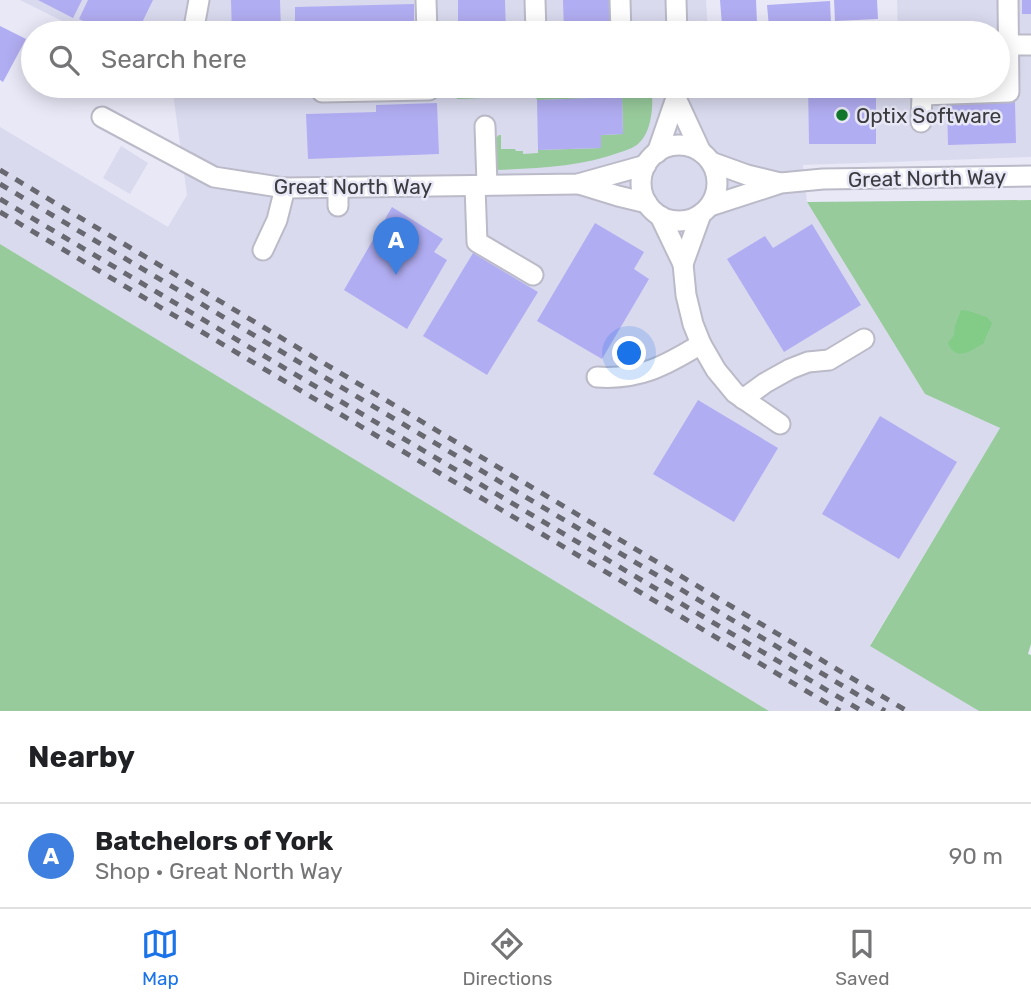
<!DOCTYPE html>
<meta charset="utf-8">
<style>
:root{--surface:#fff;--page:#f6f6f6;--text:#202124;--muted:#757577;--line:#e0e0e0;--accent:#1a73e8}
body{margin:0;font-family:Rubik,sans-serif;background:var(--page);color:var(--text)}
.you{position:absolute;left:630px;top:354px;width:24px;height:24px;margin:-18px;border:5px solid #fff;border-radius:50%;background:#1a73e8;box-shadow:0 0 0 10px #1a73e833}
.badge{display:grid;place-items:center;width:46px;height:46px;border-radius:50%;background:var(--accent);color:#fff;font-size:23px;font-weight:700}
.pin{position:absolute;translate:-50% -58px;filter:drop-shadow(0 2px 4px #0008)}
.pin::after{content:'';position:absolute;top:37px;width:24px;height:21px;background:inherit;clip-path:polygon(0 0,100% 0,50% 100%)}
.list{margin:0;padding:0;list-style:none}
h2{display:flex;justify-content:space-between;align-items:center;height:91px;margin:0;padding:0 28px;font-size:30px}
h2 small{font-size:23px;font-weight:400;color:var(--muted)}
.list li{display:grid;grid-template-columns:46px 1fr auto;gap:21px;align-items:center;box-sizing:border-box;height:105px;padding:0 28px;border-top:2px solid var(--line)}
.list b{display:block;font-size:26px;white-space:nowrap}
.list p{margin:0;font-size:23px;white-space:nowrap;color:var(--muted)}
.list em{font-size:23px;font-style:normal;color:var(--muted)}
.icon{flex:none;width:38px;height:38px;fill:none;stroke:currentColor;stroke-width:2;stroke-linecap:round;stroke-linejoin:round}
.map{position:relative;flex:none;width:1031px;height:711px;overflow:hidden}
.search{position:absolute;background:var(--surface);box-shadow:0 4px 18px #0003;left:21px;right:21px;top:21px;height:77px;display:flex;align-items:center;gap:18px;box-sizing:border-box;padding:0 24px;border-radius:38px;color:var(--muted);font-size:26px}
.sheet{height:196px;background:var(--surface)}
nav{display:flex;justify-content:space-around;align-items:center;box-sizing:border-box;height:98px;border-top:2px solid var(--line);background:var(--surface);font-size:19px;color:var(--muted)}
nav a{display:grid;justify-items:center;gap:4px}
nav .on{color:var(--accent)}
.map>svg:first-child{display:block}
</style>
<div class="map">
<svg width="1031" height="711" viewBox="0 0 1031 711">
<rect width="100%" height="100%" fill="#e8e8f7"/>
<g fill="#dadaef">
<path d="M20,0H706L708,33H86Z"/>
<path d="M897,0H1031V157L803,165L807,202L925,394L1000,428L870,645L979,711H769L0,244V127L168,227L187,195L172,86H998V33H898Z"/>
<path d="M121,146L148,163L130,194L103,178Z"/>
</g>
<g fill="#98cb9c">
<path d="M621,90H652C653,106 652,130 640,142C636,147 627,150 621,152C581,167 539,168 497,170L495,139L499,135H501V149H515L516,151H523V154L538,153V150L601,148V135L623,134L622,97L537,100L536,96L457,99L456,93Z"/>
<path d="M1031,200V644L1028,654L1031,655V711H979L870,646L1000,428L925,394L807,202Z"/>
<path d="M0,244L769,711H0Z"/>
</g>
<path fill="#82cc88" d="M961,310C970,310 978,315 987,317L992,323C990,331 985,336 984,343C972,350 956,363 948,343L954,335L955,326Z"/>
<g fill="#b1adf2">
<path d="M38,0H82L73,18Z"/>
<path d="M88,0H153L137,33H109L79,19Z"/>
<path d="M231,0H280L281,33H232Z"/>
<path d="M458,0H505L506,33H458Z"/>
<path d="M563,0H610V33H564Z"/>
<path d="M720,0H756L757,23L722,25Z"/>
<path d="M834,0H877L878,19L835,21Z"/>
<rect x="1022" y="0" width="9" height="14"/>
<path d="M830,1L831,24L769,27L767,5Z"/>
<path d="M414,4V33H295V7Z"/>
<path d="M0,26L26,39L3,82L0,80Z"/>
<path d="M945,28V33H898V29Z"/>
<path d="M234,86H282L283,94L234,96Z"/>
<path d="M808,86H876V144H809Z"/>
<path d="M622,97L623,134L601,135V148L538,150L537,100Z"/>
<path d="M1015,102L1016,143L948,145L947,104Z"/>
<path d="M437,103L439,154L308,159L306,114L376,112V105Z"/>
<path d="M392,207L443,239L434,252L447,260L407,329L344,290Z"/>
<path d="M595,223L644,252L634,269L649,279L602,359L537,321Z"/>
<path d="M812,224L861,305L784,352L727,259L765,236L773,248Z"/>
<path d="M473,253L538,292L487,375L423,336Z"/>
<path d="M698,400L778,448L734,522L653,474Z"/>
<path d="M880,416L957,462L899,559L822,514Z"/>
</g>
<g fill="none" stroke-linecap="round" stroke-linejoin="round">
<g stroke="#babac8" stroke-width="23">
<g id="minor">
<path d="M426,0L427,33"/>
<path d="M535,0L536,33"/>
<path d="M620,0L621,33"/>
<path d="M676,0L677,33"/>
<path d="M193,33L199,0"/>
<path d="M1009,45H1031"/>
<path d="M322,92L429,90V86"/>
<path d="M676,98L701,152"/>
<path d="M102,117L214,177L285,188L578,184L646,165"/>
<path d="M921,122L922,95L1009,92L1008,0"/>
<path d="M485,126L487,185"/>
<circle cx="679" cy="183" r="38"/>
<path d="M657,153L676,98V86"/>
<path d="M711,162L747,175L780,183"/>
<path d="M579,184L618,196L647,203"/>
<path d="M475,186L477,242L533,275"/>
<path d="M338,206V188"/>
<path d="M710,206L781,183L823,179L1031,176"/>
<path d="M660,216L683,264L686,295L693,324L701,344L716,370L735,393L780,424"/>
<path d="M263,250L277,220L285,188"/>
<path d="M683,264L701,214"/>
<path d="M597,377C639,380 665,366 701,344"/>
<path d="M743,399L765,383L790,369L808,362L829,360L864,339"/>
</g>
</g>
<use href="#minor" stroke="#fff" stroke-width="19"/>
<g stroke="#686870" stroke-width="5" stroke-dasharray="9 9" stroke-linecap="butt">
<path d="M0,170L907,711"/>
<path d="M0,184L885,711"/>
<path d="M0,199L862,711"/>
<path d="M0,212L840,711"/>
</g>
</g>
<circle fill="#12792b" stroke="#e8e8f7" stroke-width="2.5" cx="842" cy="115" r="7"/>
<g text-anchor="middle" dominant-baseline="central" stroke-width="5" stroke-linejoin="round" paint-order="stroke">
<g font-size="21" fill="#3b3b40" stroke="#e8e8f7" text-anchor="start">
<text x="856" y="115">Optix Software</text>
</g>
<g font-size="21" fill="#3b3b40" stroke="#e8e8f7">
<text transform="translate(927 178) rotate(-1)">Great North Way</text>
<text x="353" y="186">Great North Way</text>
</g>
</g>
</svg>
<div class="you"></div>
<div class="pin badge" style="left:396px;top:275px;background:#3f7fe0">A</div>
<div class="search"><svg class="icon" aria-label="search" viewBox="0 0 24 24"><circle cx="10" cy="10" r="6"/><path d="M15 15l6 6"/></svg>Search here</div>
</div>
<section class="sheet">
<h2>Nearby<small></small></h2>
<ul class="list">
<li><span class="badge" style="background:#3f7fe0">A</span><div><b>Batchelors of York</b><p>Shop · Great North Way</p></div><em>90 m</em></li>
</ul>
</section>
<nav>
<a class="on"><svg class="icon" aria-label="map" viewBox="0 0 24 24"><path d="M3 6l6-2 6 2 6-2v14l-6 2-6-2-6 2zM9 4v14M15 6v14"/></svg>Map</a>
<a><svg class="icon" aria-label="directions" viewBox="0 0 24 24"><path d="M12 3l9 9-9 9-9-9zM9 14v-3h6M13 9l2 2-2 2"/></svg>Directions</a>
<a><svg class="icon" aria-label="saved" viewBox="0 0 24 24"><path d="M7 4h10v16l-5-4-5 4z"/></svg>Saved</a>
</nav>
